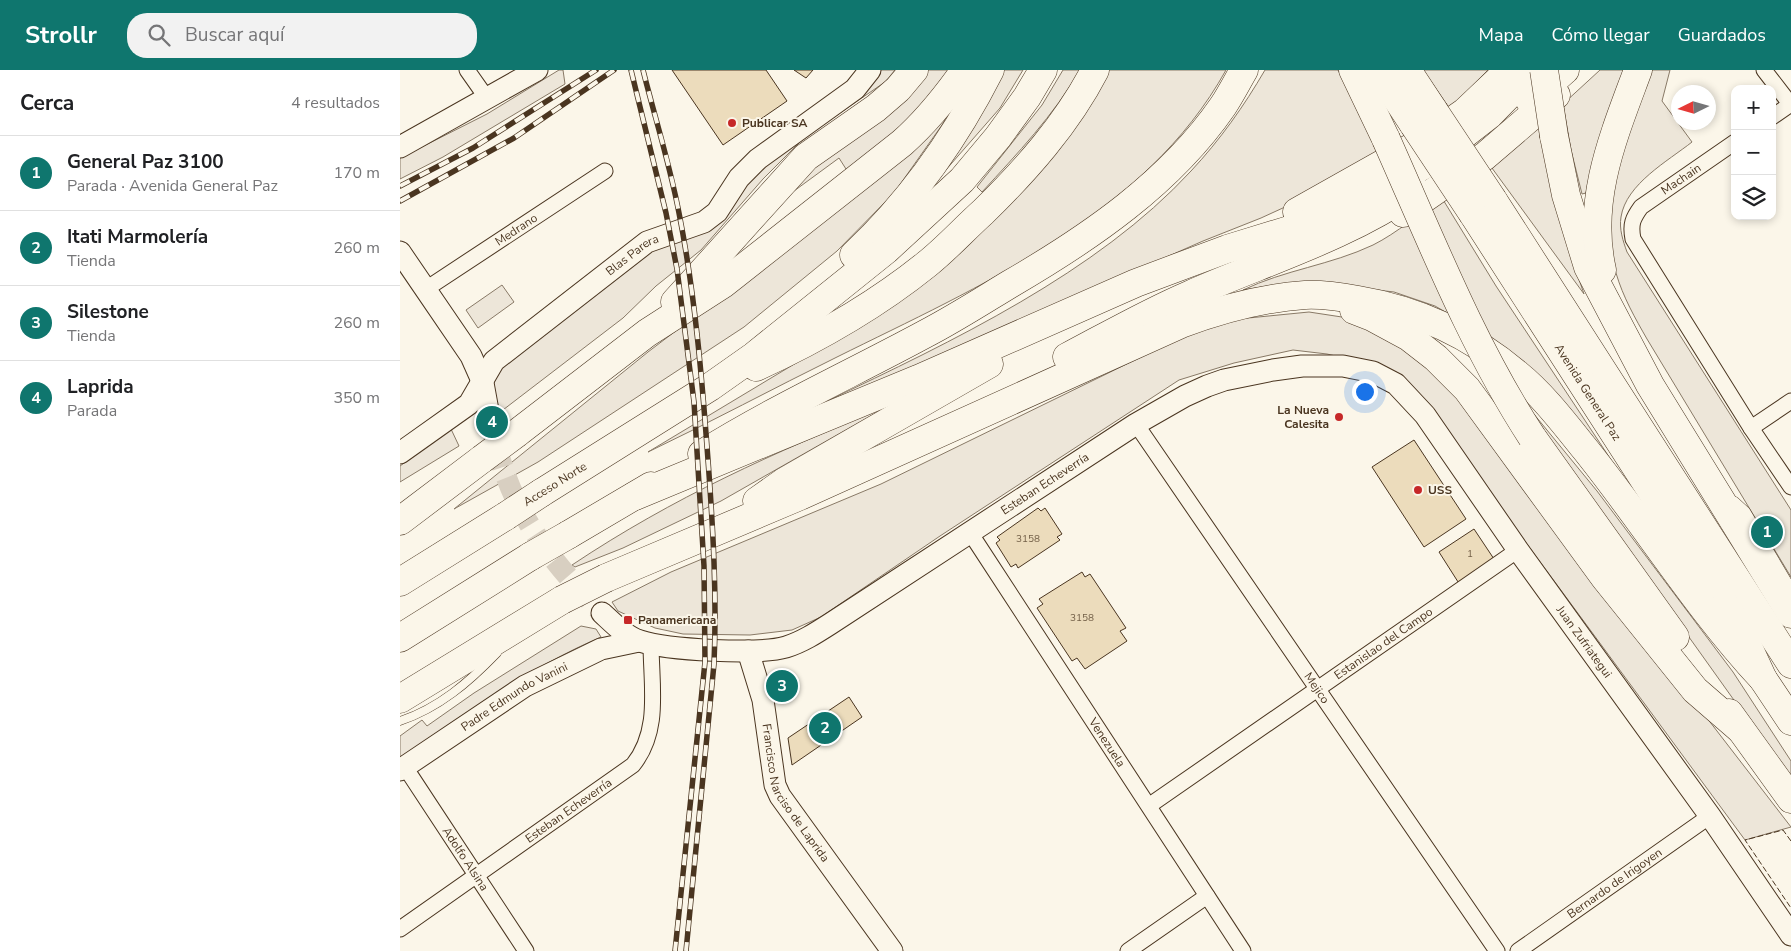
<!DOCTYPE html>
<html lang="es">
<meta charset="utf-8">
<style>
:root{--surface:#fff;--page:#f2f2f2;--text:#202124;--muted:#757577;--line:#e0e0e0;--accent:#0f766e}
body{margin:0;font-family:"Nunito Sans",sans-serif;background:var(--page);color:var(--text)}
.controls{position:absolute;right:15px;top:15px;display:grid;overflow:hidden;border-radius:10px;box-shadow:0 2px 8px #0003}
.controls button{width:45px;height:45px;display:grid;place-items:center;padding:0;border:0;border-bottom:1px solid var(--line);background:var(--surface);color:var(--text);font:25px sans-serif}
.compass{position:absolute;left:1271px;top:15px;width:45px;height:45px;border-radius:50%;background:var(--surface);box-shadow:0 2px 8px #0003;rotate:265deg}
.you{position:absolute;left:964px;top:321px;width:18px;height:18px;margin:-12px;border:4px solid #fff;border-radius:50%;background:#1a73e8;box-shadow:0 0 0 8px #1a73e833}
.badge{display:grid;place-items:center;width:32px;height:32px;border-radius:50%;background:var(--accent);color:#fff;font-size:16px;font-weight:700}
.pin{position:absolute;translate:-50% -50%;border:2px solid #fff;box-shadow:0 1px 5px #0006}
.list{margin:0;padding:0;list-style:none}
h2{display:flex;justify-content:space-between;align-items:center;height:65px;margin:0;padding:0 20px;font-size:21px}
h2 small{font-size:16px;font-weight:400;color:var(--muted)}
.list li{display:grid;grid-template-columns:32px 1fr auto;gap:15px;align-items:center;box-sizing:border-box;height:75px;padding:0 20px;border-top:1px solid var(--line)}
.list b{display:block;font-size:19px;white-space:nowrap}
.list p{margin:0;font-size:16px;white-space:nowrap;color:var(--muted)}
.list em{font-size:16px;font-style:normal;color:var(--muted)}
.icon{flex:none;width:28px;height:28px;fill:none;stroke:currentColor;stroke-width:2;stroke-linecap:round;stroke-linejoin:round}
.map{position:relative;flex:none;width:1391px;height:881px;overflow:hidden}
header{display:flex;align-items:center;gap:30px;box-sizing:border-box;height:70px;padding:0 25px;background:var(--accent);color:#fff}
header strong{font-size:24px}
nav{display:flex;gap:28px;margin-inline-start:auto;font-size:18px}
.search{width:350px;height:45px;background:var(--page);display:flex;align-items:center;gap:12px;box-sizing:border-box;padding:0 18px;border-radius:20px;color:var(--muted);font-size:19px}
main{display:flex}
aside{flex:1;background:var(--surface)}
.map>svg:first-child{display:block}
</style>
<header>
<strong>Strollr</strong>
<div class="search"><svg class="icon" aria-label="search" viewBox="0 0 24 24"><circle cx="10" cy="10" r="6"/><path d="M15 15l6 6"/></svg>Buscar aquí</div>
<nav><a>Mapa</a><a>Cómo llegar</a><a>Guardados</a></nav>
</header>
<main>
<aside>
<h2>Cerca<small>4 resultados</small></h2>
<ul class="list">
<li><span class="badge">1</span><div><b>General Paz 3100</b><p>Parada · Avenida General Paz</p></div><em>170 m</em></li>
<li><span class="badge">2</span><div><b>Itati Marmolería</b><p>Tienda</p></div><em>260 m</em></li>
<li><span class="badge">3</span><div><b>Silestone</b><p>Tienda</p></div><em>260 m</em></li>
<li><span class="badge">4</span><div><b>Laprida</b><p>Parada</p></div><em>350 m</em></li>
</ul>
</aside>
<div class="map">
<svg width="1391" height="881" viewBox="0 0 1391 881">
<rect width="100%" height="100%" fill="#fbf6e9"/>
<g fill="#ede6d9" stroke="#887966">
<path d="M159,0H163L165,14L43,87L0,109V88L87,44Z"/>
<path d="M477,0H495L485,12L405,67L363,109L301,180L256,216L223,248L99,343L87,315L98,298L251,174L292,163L356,98Z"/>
<path d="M522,0H572L542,55L494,123L437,181L344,257L138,392L54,439L248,282L460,121L439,88L379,132L377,128Z"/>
<path d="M600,0H623L600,38L537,110Z"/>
<path d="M663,0H680C654,45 617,84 582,122L577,117L642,35Z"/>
<path d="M708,0H826C746,145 578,217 437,287C374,318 311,352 248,382L411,284L515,214Z"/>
<path d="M865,0H938L961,45L978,85L896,132L861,148L803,171L507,301L427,331C551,272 697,203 791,101C820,70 844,36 865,0Z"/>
<path d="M1023,0H1088L1050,39Z"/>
<path d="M1200,0H1226L1190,103L1186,123L1182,124L1171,80L1163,34Z"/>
<path d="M1252,0H1270L1262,31L1292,72C1268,91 1226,114 1221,147C1219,159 1223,171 1227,182L1391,440V507L1247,269C1235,248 1223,227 1216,203C1195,135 1229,64 1252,0Z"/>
<path d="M1140,55L1165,168L1184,224L1089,94Z"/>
<path d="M1042,128L1096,216L1233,423L1091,268L1035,236L994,222L926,214L874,215L843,220C884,200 931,195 973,175C997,163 1020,143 1042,128Z"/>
<path d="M102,215L114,232L78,258L66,240Z"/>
<path d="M909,242L955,249L1034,294L1391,757L1345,770L1020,329L966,293L927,284L893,280L834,293L779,310L540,466L421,547L392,560L350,565L283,564L255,558L218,541L212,532L271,502L481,414L782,267L838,249Z"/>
<path d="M486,337L321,431L223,478L175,497L172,495C274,427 373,383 486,337Z"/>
<path d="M1133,343L1197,421L1333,602L1391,691V710L1169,399Z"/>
<path d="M51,359L59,376L0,412V396Z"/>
<path d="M181,556L196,559L201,567C129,598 64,644 0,688V666L22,650L27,656L74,623Z"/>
</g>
<g fill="#ecdcbc" stroke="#4a3520">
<path d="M272,0H366L387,31L323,75Z"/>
<path d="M394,0H413L406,8Z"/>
<path d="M1014,370L1066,449L1024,477L972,397Z"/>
<path d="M638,438L641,441L645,438L662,464L657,467L660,470L618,498L616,494L611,497L596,473L600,470L597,467Z"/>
<path d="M1074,459L1096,492L1060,515L1039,482Z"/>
<path d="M682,502L685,507L690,504L726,558L720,561L727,571L685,599L677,588L672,591L637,538L643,534L639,529Z"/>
<path d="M449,627L462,647L392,695L388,668Z"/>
</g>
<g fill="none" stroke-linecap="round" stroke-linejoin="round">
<path stroke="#d8cfc1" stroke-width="21" stroke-dasharray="21 11" stroke-linecap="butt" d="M89,346C94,367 99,389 107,409C126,460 164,505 202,543"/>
<g stroke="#4a3520" stroke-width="9">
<g id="lane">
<path d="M1335,431L1346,441L1391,517"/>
<path d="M0,651C39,638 69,612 97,583"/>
</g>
</g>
<g stroke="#4a3520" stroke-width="17">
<g id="street">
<path d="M67,0L86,27"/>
<path d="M1364,0L1391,35"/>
<path d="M1372,47L1391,34"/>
<path d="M1335,72L1241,137C1233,148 1230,154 1233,169L1351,358L1391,417"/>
<path id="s1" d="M26,219L205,101"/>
<path id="s2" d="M736,354L1097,881"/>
<path d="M1351,358L1391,331"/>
<path id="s3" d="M571,464L843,881"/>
<path id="s4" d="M5,697L126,881"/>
<path id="s5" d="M750,735L1118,480"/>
<path id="s6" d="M0,859L233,695C261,660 251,616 251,573"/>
<path d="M728,881L807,826"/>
<path id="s7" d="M1118,881L1310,746"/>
</g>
</g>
<g stroke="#4a3520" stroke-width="23">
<g id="secondary">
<path d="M0,77L137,0"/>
<path d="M0,182L71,286L83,313L89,346"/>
<path id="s8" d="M0,383L69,334L94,291L247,172L304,152L317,142L339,108L358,89L455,19L470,0"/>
<path id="s9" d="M202,543C213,553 225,566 240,571C267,580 359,585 386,577C402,572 416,563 430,554L736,354L785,326L807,316L824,310L873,300L902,296H943L973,302L996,314L1025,345L1118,480L1310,746L1391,865"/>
<path id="s10" d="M348,581L363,630L375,715L380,726L492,881"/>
<path id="s11" d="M0,700L125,616L201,579L239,571"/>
</g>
</g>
<g stroke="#4a3520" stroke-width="29">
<g id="highway">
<path d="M953,0L986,69"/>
<path d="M978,0L1014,55"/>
<path d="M1007,0L1034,41"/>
<path d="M1130,31L1165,0"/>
<path d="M1154,66L1166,125L1188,197L1250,315L1391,544"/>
<path d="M1093,130L1391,594"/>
<path d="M897,142L1025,70L1065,42L1106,3"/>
<path d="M1003,143L1085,86L1156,25"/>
<path id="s12" d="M1073,144L1339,557L1363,609L1391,651"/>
<path d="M454,185C510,132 555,69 590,0"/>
<path d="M1202,200C1186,129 1214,65 1238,0"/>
<path d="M275,232L406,87L476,38L498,19L514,0"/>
<path d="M954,240L972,247L1009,267L1036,288L1067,319L1205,508L1295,620L1340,659"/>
<path d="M667,287C707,266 747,243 789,225C866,191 945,168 1015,120"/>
<path d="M356,297C417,269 475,236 527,194C547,178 564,159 583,142C626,100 667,54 695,0"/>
<path d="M117,363L247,263L323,214L502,73C527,51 546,27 565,0"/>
<path d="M1132,367L1275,567"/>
<path d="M302,384C374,339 451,304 525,264C554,249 582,231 610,214C689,168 770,113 823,36C831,24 837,12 844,0"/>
<path d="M141,423L310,317L354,286L486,180L562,110L598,67L627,27L643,0"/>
<path d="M235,426L518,309L736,213L827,179L899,157L936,143L1026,94L1089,45L1133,0"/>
<path d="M357,431L384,412L589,294"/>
<path d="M0,451L82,389"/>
<path d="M168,465L251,416"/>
<path d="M206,508L400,426L781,254C821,239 862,228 905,225C923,224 941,227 958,230C1018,240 1070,264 1117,304C1143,325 1164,353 1185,379C1246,455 1297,538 1363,609"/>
<path d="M0,512L106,446"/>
<path d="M0,568L131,486"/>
<path d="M0,629L162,530"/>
<path d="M1329,643L1391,729"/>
</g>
</g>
<use href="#lane" stroke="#fbf6e9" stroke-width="8"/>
<use href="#street" stroke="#fbf6e9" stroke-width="15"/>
<use href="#secondary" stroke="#fbf6e9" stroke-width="21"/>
<use href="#highway" stroke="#fbf6e9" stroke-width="28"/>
<g stroke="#4a3520" stroke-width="5.5">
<g id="rail">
<path d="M231,0L266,143L277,199L294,332L304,496L305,592L275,881"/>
<path d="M243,0C255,48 270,95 279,143C295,224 302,308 308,390C313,458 317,526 314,594L286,881"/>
<path d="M0,116L73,78L196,0"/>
<path d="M0,131L114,68L214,0"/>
</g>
</g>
<use href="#rail" stroke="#fbf6e9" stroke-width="4" stroke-dasharray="11" stroke-linecap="butt"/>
<g stroke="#4a3520" stroke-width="29" stroke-linecap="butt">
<g id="highway-bridge">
<path d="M1144,0L1154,66"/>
<path d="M1034,41L1093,130"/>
<path d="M1014,55L1073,144"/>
<path d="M986,69C1031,170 1072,275 1132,367"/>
<path d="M82,389L117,363"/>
<path d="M106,446L141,423"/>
<path d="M131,486L168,465"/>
<path d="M162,530L206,508"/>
</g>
</g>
<use href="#highway-bridge" stroke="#fbf6e9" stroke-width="28"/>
<path stroke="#4a3520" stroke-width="1" stroke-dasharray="6 2.5" stroke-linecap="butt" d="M1391,771L1383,760L1345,770L1391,838"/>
</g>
<g fill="#c62828" stroke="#fbf6e9" stroke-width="2">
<circle cx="332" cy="53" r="5"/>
<circle cx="939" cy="347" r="5"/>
<circle cx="1018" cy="420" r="5"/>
<rect x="223" y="545" width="10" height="10" rx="2.5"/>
</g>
<g text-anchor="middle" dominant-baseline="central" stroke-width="4" stroke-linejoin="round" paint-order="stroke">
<g font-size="10" fill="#725f47">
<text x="628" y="469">3158</text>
<text x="1070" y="484">1</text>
<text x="682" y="548">3158</text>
</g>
<g font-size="12" font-weight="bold" fill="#4a3520" stroke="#fbf6e9" text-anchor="start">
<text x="342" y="53">Publicar SA</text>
<text x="929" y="340" text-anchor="end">La Nueva<tspan x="929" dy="14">Calesita</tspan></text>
<text x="1028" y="420">USS</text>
<text x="238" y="550">Panamericana</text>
</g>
<g font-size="12" fill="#4a3520" stroke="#fbf6e9">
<text transform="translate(1281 109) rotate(-34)">Machain</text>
<text stroke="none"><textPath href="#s1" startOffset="108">Medrano</textPath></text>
<text stroke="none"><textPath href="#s8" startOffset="309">Blas Parera</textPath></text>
<text stroke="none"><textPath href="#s12" startOffset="212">Avenida General Paz</textPath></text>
<text transform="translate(155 414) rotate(-32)">Acceso Norte</text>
<text stroke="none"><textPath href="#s9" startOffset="501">Esteban Echeverría</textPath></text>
<text stroke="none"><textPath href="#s9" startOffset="1205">Juan Zufriategui</textPath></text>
<text stroke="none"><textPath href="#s5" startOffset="284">Estanislao del Campo</textPath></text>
<text stroke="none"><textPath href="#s2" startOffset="320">Mejico</textPath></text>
<text stroke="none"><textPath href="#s11" startOffset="136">Padre Edmundo Vanini</textPath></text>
<text stroke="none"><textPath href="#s3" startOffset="249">Venezuela</textPath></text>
<text stroke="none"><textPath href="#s10" startOffset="152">Francisco Narciso de Laprida</textPath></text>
<text stroke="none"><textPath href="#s6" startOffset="206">Esteban Echeverría</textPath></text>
<text stroke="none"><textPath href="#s4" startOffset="110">Adolfo Alsina</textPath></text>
<text stroke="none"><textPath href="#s7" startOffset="118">Bernardo de Irigoyen</textPath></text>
</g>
</g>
</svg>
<div class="controls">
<button>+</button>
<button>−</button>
<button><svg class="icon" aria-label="layers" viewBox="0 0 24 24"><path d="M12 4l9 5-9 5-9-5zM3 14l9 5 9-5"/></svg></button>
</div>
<svg class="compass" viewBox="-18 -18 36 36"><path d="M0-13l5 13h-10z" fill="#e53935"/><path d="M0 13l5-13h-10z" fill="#757577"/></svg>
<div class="you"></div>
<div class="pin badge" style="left:1367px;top:462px">1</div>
<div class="pin badge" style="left:425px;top:658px">2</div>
<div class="pin badge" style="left:382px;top:616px">3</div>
<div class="pin badge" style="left:92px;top:352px">4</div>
</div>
</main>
